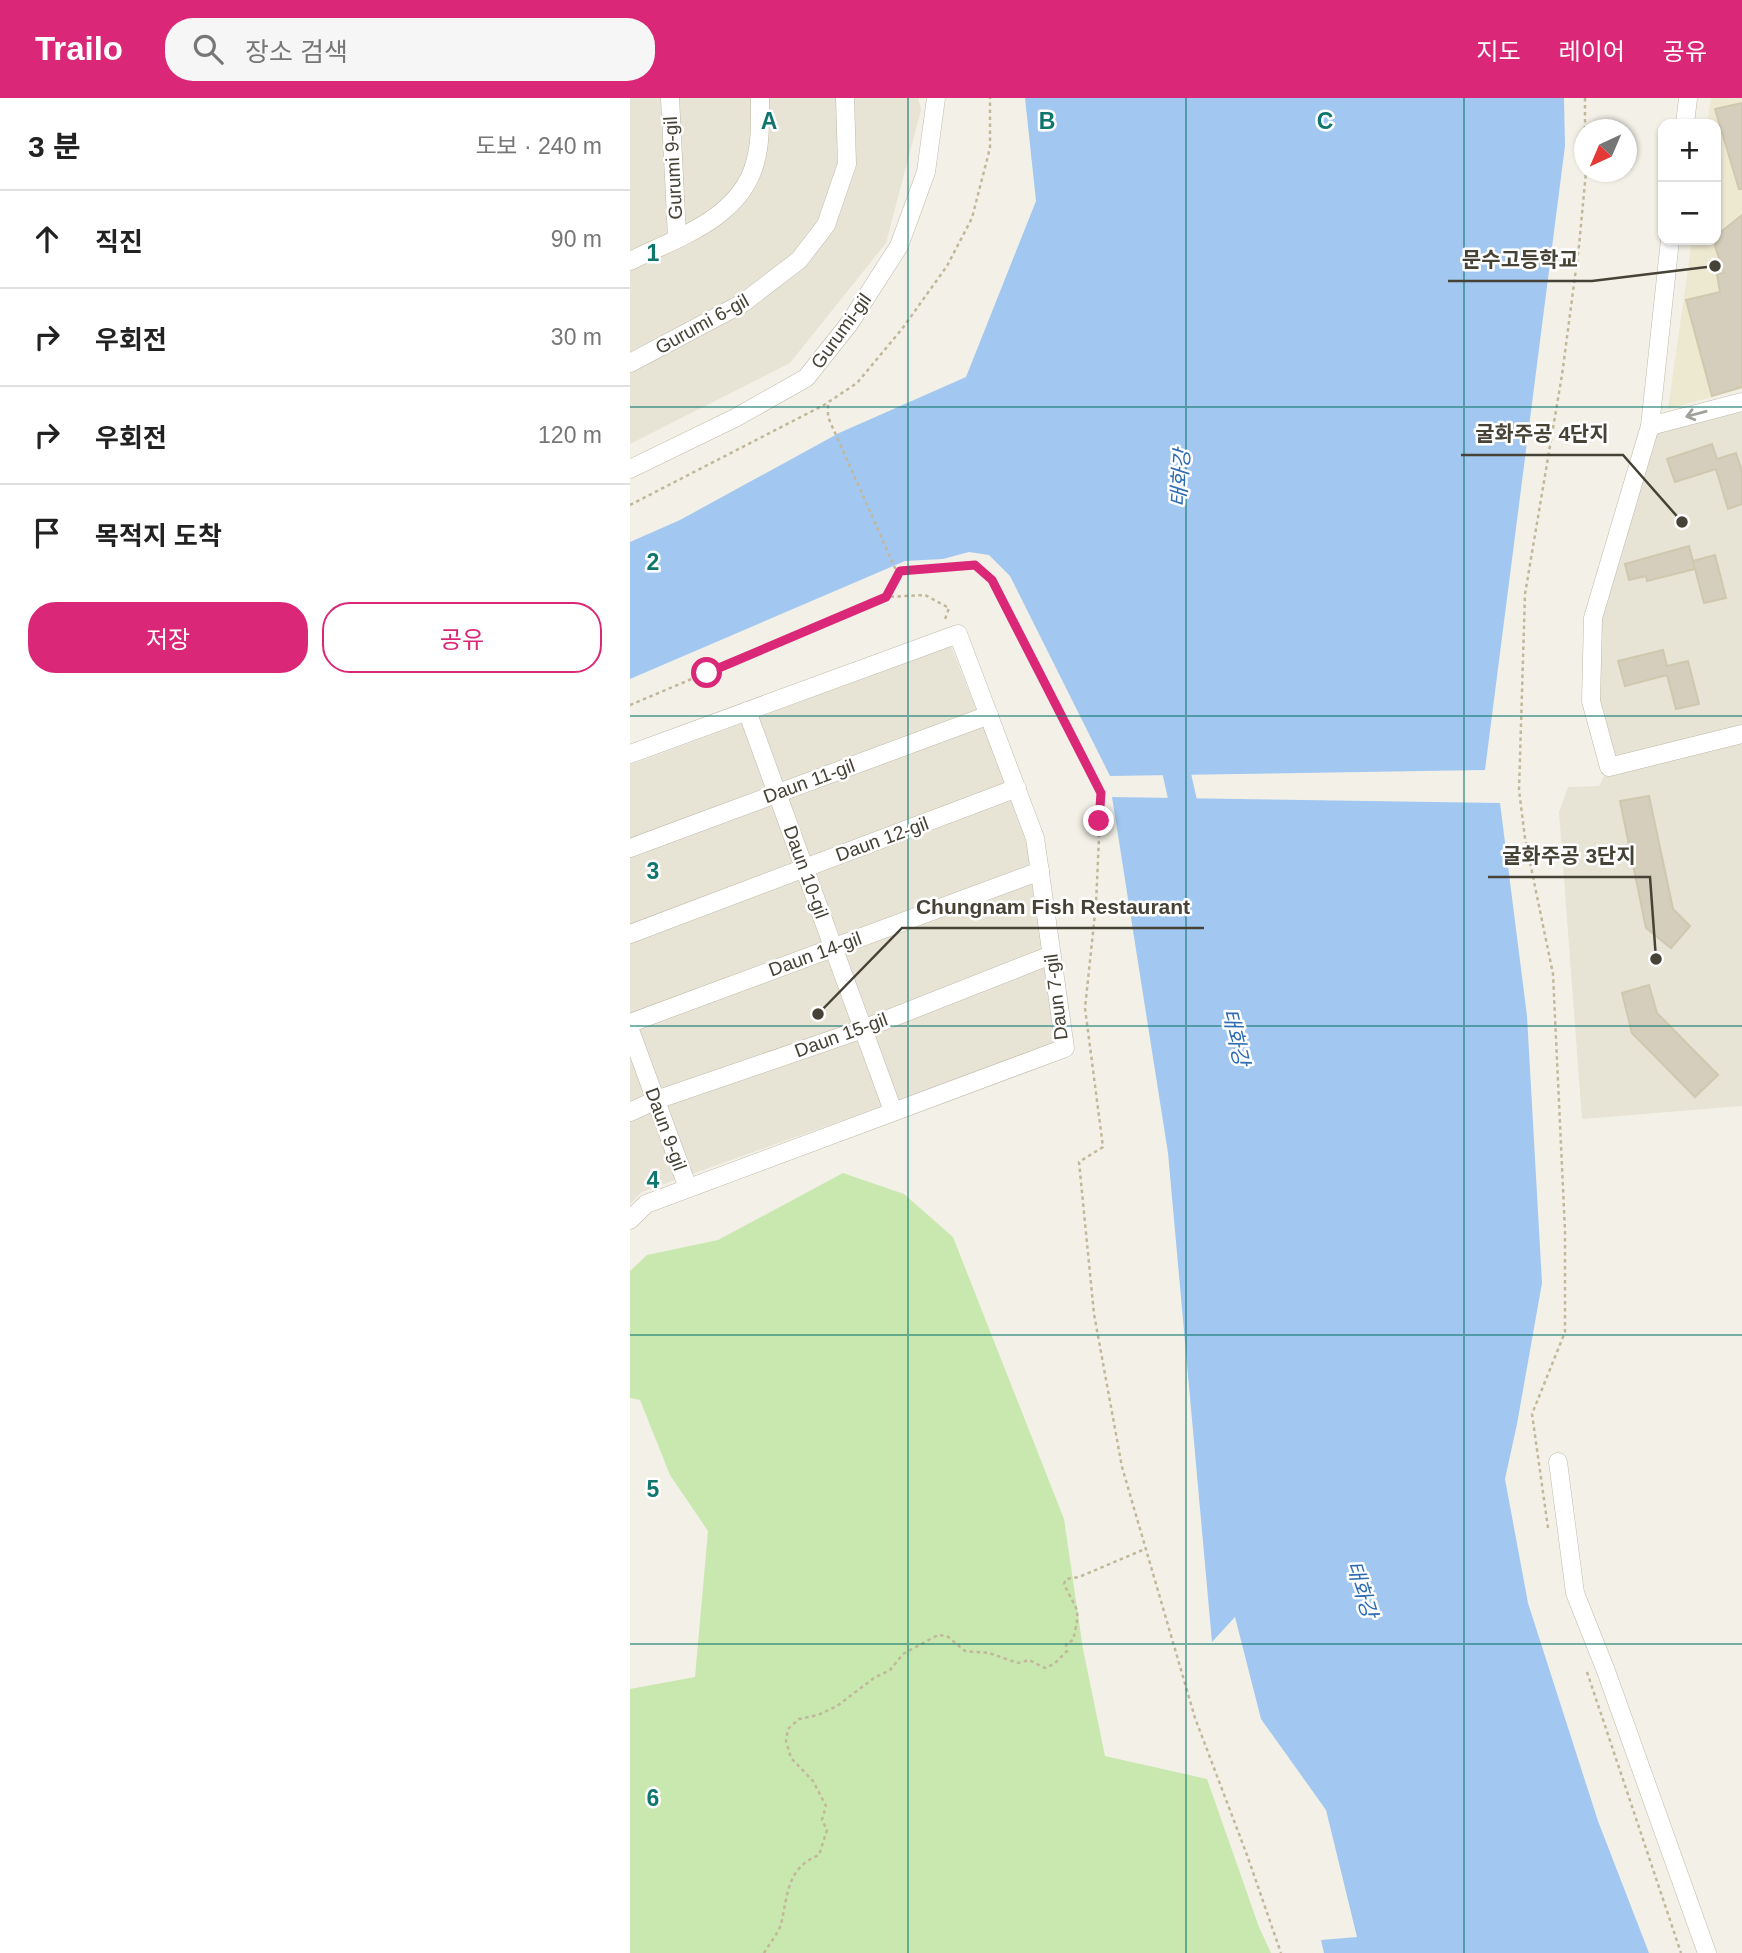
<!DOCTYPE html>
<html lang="ko">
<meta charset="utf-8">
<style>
:root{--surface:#fff;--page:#f6f6f6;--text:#222;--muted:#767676;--line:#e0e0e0;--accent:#db2777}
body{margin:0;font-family:Helvetica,"Noto Sans KR",sans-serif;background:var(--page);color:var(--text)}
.controls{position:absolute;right:21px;top:21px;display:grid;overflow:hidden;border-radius:14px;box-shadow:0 2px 5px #0004}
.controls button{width:63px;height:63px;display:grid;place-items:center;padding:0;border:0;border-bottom:2px solid var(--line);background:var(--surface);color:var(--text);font:35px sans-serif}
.compass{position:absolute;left:944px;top:21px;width:63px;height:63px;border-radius:50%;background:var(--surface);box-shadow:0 2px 5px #0004;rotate:224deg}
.stop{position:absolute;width:21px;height:21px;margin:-16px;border:5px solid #db2777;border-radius:50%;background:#fff}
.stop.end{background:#db2777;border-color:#fff;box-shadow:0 2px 7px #0008}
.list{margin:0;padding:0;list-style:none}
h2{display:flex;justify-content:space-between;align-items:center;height:91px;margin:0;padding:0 28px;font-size:30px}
h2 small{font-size:23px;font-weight:400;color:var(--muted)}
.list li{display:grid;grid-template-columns:46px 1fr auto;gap:21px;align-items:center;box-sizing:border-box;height:98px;padding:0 28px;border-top:2px solid var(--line)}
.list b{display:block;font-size:26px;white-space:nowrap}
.list em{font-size:23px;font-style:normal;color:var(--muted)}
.actions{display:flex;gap:14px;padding:21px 28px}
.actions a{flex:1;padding:16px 0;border:2px solid var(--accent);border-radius:28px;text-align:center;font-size:24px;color:var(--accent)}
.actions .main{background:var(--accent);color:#fff}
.icon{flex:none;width:38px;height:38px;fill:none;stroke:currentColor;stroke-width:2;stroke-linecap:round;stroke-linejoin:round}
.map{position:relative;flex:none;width:1112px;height:1855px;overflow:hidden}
header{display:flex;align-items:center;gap:42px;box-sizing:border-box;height:98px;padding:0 35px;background:var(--accent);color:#fff}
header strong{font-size:33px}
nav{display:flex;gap:38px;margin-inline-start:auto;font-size:24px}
.search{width:490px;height:63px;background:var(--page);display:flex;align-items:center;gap:18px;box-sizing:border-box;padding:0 24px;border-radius:28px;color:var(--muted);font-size:26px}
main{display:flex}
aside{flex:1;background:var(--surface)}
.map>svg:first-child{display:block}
</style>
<header>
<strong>Trailo</strong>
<div class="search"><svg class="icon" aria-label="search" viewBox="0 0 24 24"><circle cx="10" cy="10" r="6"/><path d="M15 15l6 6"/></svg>장소 검색</div>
<nav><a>지도</a><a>레이어</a><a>공유</a></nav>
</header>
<main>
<aside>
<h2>3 분<small>도보 · 240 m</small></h2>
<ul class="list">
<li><svg class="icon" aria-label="ahead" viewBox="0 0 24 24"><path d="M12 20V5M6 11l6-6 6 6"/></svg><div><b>직진</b></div><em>90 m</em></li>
<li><svg class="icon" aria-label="right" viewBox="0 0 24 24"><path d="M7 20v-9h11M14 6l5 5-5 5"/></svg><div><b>우회전</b></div><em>30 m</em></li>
<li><svg class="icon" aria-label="right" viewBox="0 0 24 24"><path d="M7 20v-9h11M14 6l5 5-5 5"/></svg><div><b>우회전</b></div><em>120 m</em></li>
<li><svg class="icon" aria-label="arrive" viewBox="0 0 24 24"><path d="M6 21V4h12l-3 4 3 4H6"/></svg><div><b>목적지 도착</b></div></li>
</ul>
<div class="actions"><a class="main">저장</a><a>공유</a></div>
</aside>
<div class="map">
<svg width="1112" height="1855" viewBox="0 0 1112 1855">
<rect width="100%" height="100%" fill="#f3f1e7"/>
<g fill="#e7e3d5">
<path d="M0,0H288L291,12L256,145L160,265L0,346Z"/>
<path d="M1112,304V1008L952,1021L929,714L938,689L969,688L979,669L961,603L963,520L1020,328Z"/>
<path d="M321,548L402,752L425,946L12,1094L0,1106V667Z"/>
</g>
<path fill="#ede8d0" d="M1081,0H1112V291L1038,311L1062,142H1086V26H1077Z"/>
<path fill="#c8e8af" d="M213,1075L274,1096L323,1139L434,1421L453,1551L475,1658L577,1681L629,1829L641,1855H0V1591L65,1579L78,1433L40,1377L10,1302L0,1300V1173L17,1157L88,1142Z"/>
<g fill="#a2c8f1">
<path d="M395,0H934L935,48L855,672L480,678L380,478L359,457L339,454L313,461L275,463L0,581V444L50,422L209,335L336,279L406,103Z"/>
<path d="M482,699L870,705L897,918L912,1185L887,1326L875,1381L898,1505L968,1723L1019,1855H694L691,1842L727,1839L696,1712L631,1621L605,1519L582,1544L538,1055Z"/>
</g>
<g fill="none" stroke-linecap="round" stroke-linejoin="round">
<path stroke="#a2c8f1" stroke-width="28" d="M539,641L560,735"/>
</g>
<g fill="#d5cebc" stroke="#d0c7af" stroke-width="2">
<path d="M1112,5V91H1109L1085,11Z"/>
<path d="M1112,117V289L1082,298L1056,202L1090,194L1087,176L1094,175L1085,148L1087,137Z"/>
<path d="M1082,346L1087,361L1106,355L1112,373V406L1098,411L1086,371L1045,384L1037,361Z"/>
<path d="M1059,448L1065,471L1017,483L1016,478L999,482L995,466Z"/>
<path d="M1085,457L1096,500L1074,505L1063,463Z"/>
<path d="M1033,552L1037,568L1058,563L1069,606L1046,611L1037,577L995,588L988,563Z"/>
<path d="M1019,698L1043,811L1060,828L1041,850L1016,830L990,703Z"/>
<path d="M1019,887L1027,915L1088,977L1065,999L1002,935L992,895Z"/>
</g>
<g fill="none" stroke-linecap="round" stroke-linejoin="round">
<g stroke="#bfbaa9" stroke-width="19">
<g id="minor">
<path d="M40,0L47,139"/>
<path d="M1055,26L1058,0"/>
<path d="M1040,142L1020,328L963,520L961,603L979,669L1112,636"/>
<path d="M0,163C46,140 110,121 125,65C131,44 130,22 130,0"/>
<path d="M0,265L113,205L169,162L196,127L217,66L215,0"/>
<path d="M1020,328L1112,304"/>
<path d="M0,371L105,320L176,280L219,226L269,148L296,74L306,0"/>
<path d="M117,613L263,1013"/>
<path d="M0,656L328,536L405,740L435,950L16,1106L0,1122"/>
<path d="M0,750L359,617"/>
<path d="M0,836L387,690"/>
<path d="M0,925L410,773"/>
<path d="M0,932L58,1090"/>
<path d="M0,1014L26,1002L233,931L421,857"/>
<path d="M928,1364L945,1495L976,1573L1077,1855"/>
</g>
</g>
<g stroke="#c1b79a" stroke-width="2.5" stroke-dasharray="3.5 3.5" stroke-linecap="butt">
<path d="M955,0V32"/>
<path d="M198,307V319L265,470L270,473L256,499L295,497L319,510L314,524"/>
<path d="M0,407L194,307L227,285L272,231L317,168L342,120L360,50V0"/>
<path d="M270,473L345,467L362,482L471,695L466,806L455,910L473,1049L449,1064L464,1216L492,1369L565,1620L617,1757L651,1855"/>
<path d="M0,607L256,499"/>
<path d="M918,1430L902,1316L935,1234V1133L923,876L895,740L889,692L895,496L932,277L949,148L956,74"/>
<path d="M957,1574L1051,1855"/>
<path d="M134,1855C139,1846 148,1836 151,1826C158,1798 156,1770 189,1757L197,1732L192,1722L196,1708L183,1683L161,1660L156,1643L158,1631L169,1621L188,1617L207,1608L244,1580L260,1572L273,1556L308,1537L317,1538L335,1553L359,1555L388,1565L399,1562L415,1570L424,1566L437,1553L436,1546L443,1542C451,1508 448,1516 434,1486L436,1481L449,1479L515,1451"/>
</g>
<use href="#minor" stroke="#fff" stroke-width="18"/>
</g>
<defs><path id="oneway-shaft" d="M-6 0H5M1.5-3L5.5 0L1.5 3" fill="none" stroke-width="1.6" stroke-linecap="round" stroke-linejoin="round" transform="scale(1.75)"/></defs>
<use stroke="#a2a09a" href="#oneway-shaft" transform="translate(1066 316) rotate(165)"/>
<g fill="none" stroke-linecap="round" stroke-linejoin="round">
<path stroke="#db2777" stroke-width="9" d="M77,575L256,499L270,473L345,467L362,482L471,695L469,723"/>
</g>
<path fill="none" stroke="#0f766e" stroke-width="2" stroke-opacity="0.55" d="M278,0V1855M556,0V1855M834,0V1855M0,309H1112M0,618H1112M0,928H1112M0,1237H1112M0,1546H1112"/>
<g text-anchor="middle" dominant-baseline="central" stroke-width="5" stroke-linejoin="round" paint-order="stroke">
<g font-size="19" fill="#464236" stroke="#fff">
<text transform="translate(43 70) rotate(-93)">Gurumi 9-gil</text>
<text transform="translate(72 226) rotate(-29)">Gurumi 6-gil</text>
<text transform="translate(211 233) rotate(-54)">Gurumi-gil</text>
<text transform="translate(179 683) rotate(-20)">Daun 11-gil</text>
<text transform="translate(252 741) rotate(-20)">Daun 12-gil</text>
<text transform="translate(176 774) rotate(70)">Daun 10-gil</text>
<text transform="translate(185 856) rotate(-20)">Daun 14-gil</text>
<text transform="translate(426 899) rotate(-97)">Daun 7-gil</text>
<text transform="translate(211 937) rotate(-20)">Daun 15-gil</text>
<text transform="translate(36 1031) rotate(70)">Daun 9-gil</text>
</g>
<g font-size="21" font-style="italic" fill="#2e6db3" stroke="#fff">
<text transform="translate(550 380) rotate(-86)">태화강</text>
<text transform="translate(606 939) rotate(77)">태화강</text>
<text transform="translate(732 1491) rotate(73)">태화강</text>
</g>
</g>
<g font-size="23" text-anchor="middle" font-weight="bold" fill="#0f766e" stroke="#fff" stroke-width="5" stroke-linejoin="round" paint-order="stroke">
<text x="139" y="31">A</text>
<text x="417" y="31">B</text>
<text x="695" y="31">C</text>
<text x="23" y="163">1</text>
<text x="23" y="472">2</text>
<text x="23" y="781">3</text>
<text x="23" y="1090">4</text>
<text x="23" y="1399">5</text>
<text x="23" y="1708">6</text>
</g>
<path fill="none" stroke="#464236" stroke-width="2.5" d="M1085 168L962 183H818M1052 424L993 357H831M1026 861L1020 779H858M188 916L272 830H574"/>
<g fill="#464236" stroke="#fff" stroke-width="2.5">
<circle cx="1085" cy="168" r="7"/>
<circle cx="1052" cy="424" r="7"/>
<circle cx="1026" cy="861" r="7"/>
<circle cx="188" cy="916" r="7"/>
</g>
<g font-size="21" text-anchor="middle" font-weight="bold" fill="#464236" stroke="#fff" stroke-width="5" stroke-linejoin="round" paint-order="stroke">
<text x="890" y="169">문수고등학교</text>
<text x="912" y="343">굴화주공 4단지</text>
<text x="939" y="765">굴화주공 3단지</text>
<text x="423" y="816">Chungnam Fish Restaurant</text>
</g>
</svg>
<div class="controls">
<button>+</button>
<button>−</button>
</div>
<svg class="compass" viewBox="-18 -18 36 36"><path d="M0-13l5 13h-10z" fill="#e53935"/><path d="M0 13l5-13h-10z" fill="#767676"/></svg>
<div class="stop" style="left:77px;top:575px"></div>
<div class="stop end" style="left:469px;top:723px"></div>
</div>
</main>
